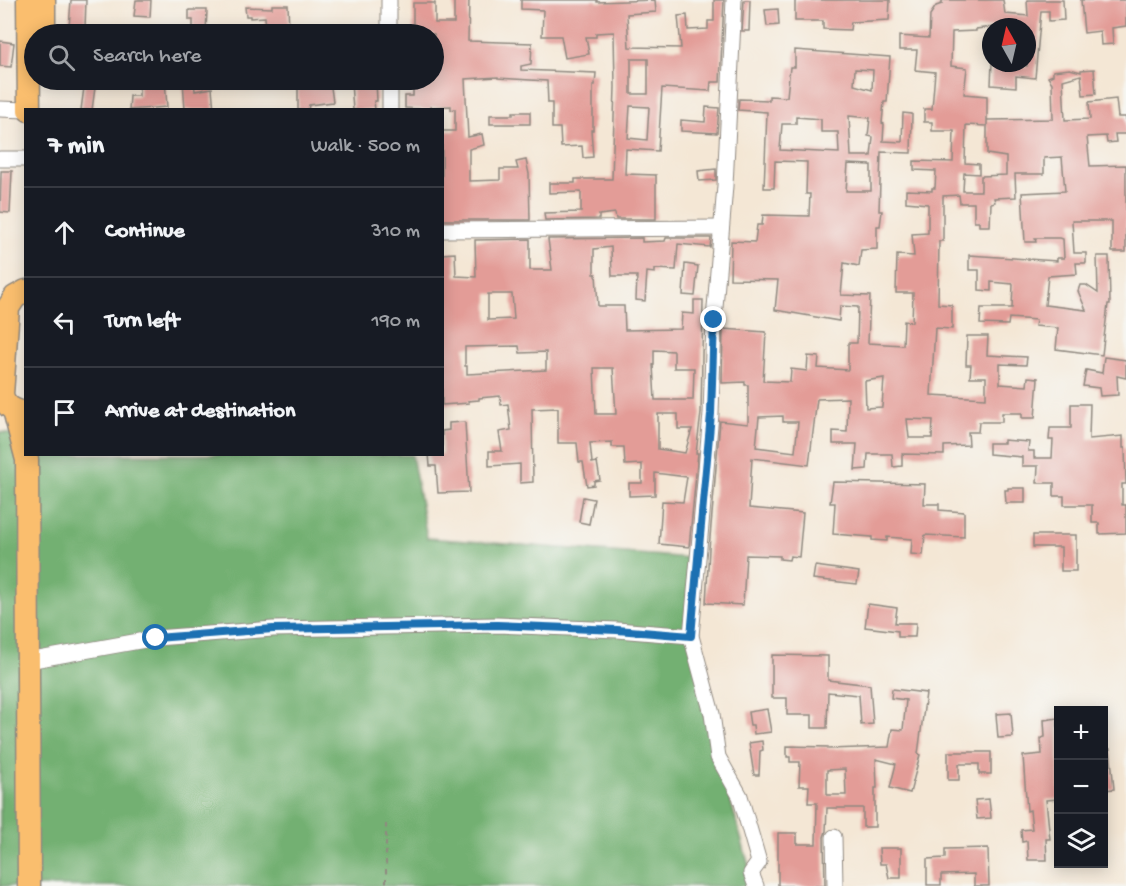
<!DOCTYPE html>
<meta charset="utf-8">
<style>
:root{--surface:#171b24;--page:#20242c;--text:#f1f3f6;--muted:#9ea1a6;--line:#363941}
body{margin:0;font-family:"Gochi Hand",sans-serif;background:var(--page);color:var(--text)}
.controls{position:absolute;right:18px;bottom:18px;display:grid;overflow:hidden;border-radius:0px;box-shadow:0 3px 15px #0003}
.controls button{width:54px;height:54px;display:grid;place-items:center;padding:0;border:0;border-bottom:2px solid var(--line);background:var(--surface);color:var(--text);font:30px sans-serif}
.compass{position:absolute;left:982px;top:18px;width:54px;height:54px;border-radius:50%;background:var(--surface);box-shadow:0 3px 15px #0003;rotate:352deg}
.stop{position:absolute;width:18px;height:18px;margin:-14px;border:4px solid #1f6fb2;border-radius:50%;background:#fff}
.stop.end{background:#1f6fb2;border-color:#fff;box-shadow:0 2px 6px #0008}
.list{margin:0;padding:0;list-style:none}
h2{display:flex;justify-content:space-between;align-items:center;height:78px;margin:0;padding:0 24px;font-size:26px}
h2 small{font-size:20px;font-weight:400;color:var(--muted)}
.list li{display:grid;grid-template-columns:39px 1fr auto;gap:18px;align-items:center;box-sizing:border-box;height:90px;padding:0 24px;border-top:2px solid var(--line)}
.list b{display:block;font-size:22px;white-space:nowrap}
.list em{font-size:20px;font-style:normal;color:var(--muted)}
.icon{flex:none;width:33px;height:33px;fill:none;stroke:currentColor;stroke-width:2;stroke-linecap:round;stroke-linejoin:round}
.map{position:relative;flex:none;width:1126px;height:886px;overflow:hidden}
.search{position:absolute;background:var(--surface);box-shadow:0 3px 15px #0003;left:24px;top:24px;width:420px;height:66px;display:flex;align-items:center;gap:15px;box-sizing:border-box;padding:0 21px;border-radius:33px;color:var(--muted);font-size:22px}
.panel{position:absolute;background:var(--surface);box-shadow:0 3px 15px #0003;left:24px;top:108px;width:420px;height:348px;border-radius:0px}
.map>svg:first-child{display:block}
</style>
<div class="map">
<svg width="1126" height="886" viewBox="0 0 1126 886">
<rect width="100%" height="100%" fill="#f6f6f2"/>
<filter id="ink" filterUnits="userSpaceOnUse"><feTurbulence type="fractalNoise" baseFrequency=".0167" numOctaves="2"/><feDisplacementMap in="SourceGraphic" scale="12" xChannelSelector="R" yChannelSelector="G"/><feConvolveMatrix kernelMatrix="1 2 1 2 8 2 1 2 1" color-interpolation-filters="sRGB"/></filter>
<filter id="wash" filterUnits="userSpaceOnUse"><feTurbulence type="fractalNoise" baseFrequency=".008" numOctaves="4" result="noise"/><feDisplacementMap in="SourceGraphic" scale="24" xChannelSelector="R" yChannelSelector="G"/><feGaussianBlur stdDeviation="1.35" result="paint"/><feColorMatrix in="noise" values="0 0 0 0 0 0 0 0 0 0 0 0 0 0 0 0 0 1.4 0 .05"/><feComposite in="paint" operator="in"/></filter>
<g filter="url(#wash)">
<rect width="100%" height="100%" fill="#f4e7d5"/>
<path fill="#73b072" stroke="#4f6e4e" stroke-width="1.5" d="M0,432L25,436L26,454L412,455L427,538L690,558L691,636L718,757L751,873V886H0Z"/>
<g id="blocks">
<g fill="#e39c97" fill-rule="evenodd">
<path d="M71,0H86L85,29L69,28Z"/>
<path d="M136,0H151L150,17L134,16Z"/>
<path d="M454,0H469L468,41L532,43L531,64L521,66V70L596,73L595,85H593V130H591L593,157L583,158L582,146L561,147L560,128H552V103H548L547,81L498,78V77L465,79L468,137L482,134L484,145L469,149V181L500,180V169H518L516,162L526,160L529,174L530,220H442V131H455V109L451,110V106L431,107V110L405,108V96H413V83H433L434,80V34H413V3H435V23H454Z"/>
<path d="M521,0H597V2L655,0L656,12L627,14L629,47L681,48L678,16L687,15L688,30L708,29V21H714V0H724L720,82H711L710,91L662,88L658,151L626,149L625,174L656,175V219H616L615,213L599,215V219L545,220L544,213L581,212V192L549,193V183H575V179H612L615,87L614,32L596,33V37H586L589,54L565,58L561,36H542L543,10L521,9ZM631,59H648V94H631ZM630,106L649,107L647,140L628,138Z"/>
<path d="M744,0H750L749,31H742Z"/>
<path d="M795,0H890L889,20L851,22L850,30L823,29V21H795Z"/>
<path d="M942,0H1003L1005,14L1028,16L1027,0H1063L1064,20L1049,21V11H1041L1035,78L1016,76V87L991,85L992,63L1027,66V27H1010V25L976,29V31L952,32L951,66L967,68L964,94L987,96V126L966,125L965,163L979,164V174L964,173L963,191H981V176L1006,175V157L987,154V120L1053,119L1052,83L1048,77L1053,75V71L1070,69L1081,72V70L1094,69L1096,94L1083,95L1081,75L1063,80L1065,120L1090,119L1089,102L1116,99L1118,117H1126V134H1115L1116,142L1107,143L1106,136L1087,137L1090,166L1126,165V252H1112V221H1072L1074,253H1086V263H1076L1077,274L1048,276L1045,305L1086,310L1078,291L1080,285H1086L1098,293L1097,256H1109L1110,304H1108L1102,355L1056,349L1058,328L1035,326L1036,320L1009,318L1008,325L980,324L981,308H1012L1013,284L991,282V291L979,290V270H969V255L1057,261V258H1064L1063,239L1060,238H1035L1036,242H1025L1022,193L1065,191L1062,157L1044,158V174H1015L1016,197L994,198L995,202L991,203L990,226H979V222H974V203H960L959,195L943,196V241H939L938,304L952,305V329L935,328L931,395L986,398V377H970L971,365H966L967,336H988L987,355L1027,357L1026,365L1000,364V384L1027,386L1028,377L1038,378L1035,418H1022V413H1002V422H979L978,432H968L969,445L944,446V455L902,454V466L893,467L892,454H868L867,469L855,470L857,444H833V431L847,432L848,398L817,399L809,465L752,458L749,508L803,513L799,557L790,556L789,560L780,559V556L746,555L743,605L706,603L709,549L720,421L748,424V385H745V382L722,383L723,329L766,332L763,381L790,382L791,369L807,371L808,356L819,357L818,368L848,370V343H857L858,307L840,306L839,321L775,310L778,280L730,279L731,241L755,242L757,225H762L763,215L809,216L810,194H806L807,162L775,161L774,188H764L767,112L738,110L739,99L769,100V96L787,97L790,67H795V50L890,57L887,102H884L882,123L884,124L883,141L902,142L903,113L912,114L911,153L881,152L879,211H882L880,226H877V249L861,250L859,266L844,263L841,295L870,296L868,343L903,345L904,321L912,322L913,293H896L897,255L914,256L912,234L928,233V204L906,202V190L932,191V188H935L936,171L914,170V161L953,162L954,131H932V122H924V109H932L935,72L915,70L917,50H899V36L929,38L930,15L936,6L942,4ZM855,69L873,70L872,90L854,85ZM849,116L870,118L868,136L873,137L871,156H851ZM796,117L821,119V132H838L839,153L780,150L782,124H796ZM848,164L871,165V191H846ZM884,378L882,407L866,408L865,381ZM783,416V422H798L795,452L756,447L759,417ZM907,419L933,420L932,438H909Z"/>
<path d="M1081,0H1126V26L1112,28L1113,44L1101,45L1100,31L1084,33Z"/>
<path d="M272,5H288L289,29L266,30L265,17L250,18V16H246L245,7L272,8Z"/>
<path d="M778,9L779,25L767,26L765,10Z"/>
<path d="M189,10H207L206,32H193V20H189Z"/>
<path d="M0,41L14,43L11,67L0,66Z"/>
<path d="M85,80H96L92,110H81Z"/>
<path d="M139,80H165L167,107L129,110L130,96H139Z"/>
<path d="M183,80H194L195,91L212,88L214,110H185Z"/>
<path d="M298,80H309V82L330,80L333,102L309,105L308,110H298Z"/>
<path d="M376,81L377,101H374L375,110H353L351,83Z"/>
<path d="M706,107L719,108L717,133L681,131V120L705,122Z"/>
<path d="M513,112H530V124H490V115H513Z"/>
<path d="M716,169V180L699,181L698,171Z"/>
<path d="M1,171H12L10,213L0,212Z"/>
<path d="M642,238V242L665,241L666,238H711L710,247L678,244L676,270L655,269V273L647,272L645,301L636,300L637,276H612L611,247L594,249V274H596L598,306H624L625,330L681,329L682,313L694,314V300H703L701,413L696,453H698L689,547L659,544L662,501L683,502L687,477L655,473V495L629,496V483H642V464L625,465L624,447H612V442L590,443L592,463L597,462L600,480L594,481V485L587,486L583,462H579L577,443H558V408L532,409L533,482L520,483V464L489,466V451H502L499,432L511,430L508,404L501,405L500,396L479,398V400L468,401L469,403L442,405V254L455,253L456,276L476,277L475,240L530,239V270H552L548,239ZM488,294H512L514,319L488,320ZM519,346L520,353L546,352V370L467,374V366H465V347ZM654,350L674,351V368H694L693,400H655L653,365H654ZM594,368H613L616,414H596ZM658,414H678V429H692L685,453L658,449Z"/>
<path d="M685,264L698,266L695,296L683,295Z"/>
<path d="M1104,357L1126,360V378L1117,376L1118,395L1100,396L1099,388L1083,386L1086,370L1102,373Z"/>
<path d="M1071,404H1090L1089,439L1123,436V448H1125L1126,484H1122V505H1126V533L1099,534V523H1092V505H1064V496H1054V483H1037L1038,466H1022V457L989,454V443H1004V440L1029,442L1028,451H1034V458H1052L1053,440H1049L1050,428H1071Z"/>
<path d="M465,422L469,492L438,493L436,466H430L429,454H442V431L449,430V423Z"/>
<path d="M833,482L925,484L924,504H939V510L964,512V537L925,535L923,555L911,554L912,539L887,537V541L872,540V537L833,534L835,503H830Z"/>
<path d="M1008,488H1025V503H1006L1005,490H1008Z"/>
<path d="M583,497L594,499L589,524L579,522Z"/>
<path d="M1033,535H1076V571H1061V547H1033Z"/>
<path d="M815,566L859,572L857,584L813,579Z"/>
<path d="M868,604L897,608L895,623H916L915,637H898V631L865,627Z"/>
<path d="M772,655L828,656V680L870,685L873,724L861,725L859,695L828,692L827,728H812V715H787V698H772Z"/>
<path d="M892,689L926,693L918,754L920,755L910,793L890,788L896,764L876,759L877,788H875V827H863V808H827L826,831L824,837L825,886H778V833H797V844H816L817,803H808L809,786H799L800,762H790V757H787V746L828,747V749L889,747L892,729L903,730L906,700L891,698ZM845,769L846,795H827V770Z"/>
<path d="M767,709L771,732L754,734L753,725H750L748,712Z"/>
<path d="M1011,713L1013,737L998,738L996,714Z"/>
<path d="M1058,718L1059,799L1046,800L1050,839H1046L1047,860H1028L1027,841L1022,842L1021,830L1032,829L1030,810L1027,811L1023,756L1042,754L1041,738L1045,737L1044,720Z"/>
<path d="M762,741L763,750L760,751L759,775H754L749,743Z"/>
<path d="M1104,749H1110L1114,789L1104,790Z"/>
<path d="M948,752H991V774H979V764H959V780H948Z"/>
<path d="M989,799L991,818L977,819L975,800Z"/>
<path d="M879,848H901V878H889L886,864H880Z"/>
<path d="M988,848L989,886H974V874L941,875V885H927V859L945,858V849Z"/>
</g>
</g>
</g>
<g filter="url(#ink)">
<use href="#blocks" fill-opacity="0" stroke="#908980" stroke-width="1.5"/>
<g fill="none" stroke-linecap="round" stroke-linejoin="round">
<g stroke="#908980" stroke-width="17">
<g id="minor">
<path d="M389,0V34"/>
<path d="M734,0L725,186L714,320L711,414L691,636L712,714L718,757L740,796L759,862L751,873L756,886"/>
<path d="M390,80V110"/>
<path d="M0,109L26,110"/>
<path d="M0,159H26"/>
<path d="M442,230L721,228"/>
<path d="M28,661L156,638L273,629L497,625L617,630L691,636"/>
<path d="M834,837L835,886"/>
</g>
</g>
<g stroke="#908980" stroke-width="25">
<g id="highway">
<path d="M28,0L29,110"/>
<path d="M44,34V0"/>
<path d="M26,291L15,297L8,308L2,395C5,407 14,411 26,413"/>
<path d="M14,410L27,460L29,886"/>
</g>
</g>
<path stroke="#908980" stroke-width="2" stroke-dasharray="4.5 4.5" stroke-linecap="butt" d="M386,824V886"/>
<use href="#minor" stroke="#fff" stroke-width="15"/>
<use href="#highway" stroke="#fabe6e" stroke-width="22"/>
</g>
</g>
<g fill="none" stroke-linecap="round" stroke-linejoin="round" filter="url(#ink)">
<path stroke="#1f6fb2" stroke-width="8" d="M156,638L273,629L497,625L617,630L691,636L711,414L714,320"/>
</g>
</svg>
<div class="controls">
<button>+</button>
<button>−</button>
<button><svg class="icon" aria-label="layers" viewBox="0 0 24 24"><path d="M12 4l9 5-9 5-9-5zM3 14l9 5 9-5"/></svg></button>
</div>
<svg class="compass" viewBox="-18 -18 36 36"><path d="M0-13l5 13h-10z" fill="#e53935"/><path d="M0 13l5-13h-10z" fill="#9ea1a6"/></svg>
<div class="stop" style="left:156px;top:638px"></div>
<div class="stop end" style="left:714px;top:320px"></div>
<div class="search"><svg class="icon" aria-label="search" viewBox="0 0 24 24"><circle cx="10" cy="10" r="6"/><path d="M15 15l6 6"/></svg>Search here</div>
<section class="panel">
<h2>7 min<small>Walk · 500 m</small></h2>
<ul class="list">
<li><svg class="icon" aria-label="ahead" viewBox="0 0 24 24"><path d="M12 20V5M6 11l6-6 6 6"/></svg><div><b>Continue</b></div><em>310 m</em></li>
<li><svg class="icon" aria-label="left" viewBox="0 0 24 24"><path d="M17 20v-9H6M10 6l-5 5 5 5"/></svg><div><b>Turn left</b></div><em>190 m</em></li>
<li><svg class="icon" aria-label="arrive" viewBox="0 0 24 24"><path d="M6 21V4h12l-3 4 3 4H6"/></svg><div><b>Arrive at destination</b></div></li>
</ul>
</section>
</div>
